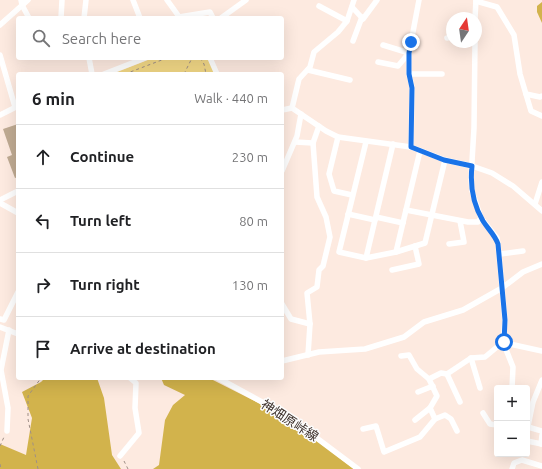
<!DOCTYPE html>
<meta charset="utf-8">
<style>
:root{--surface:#fff;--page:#f2f2f2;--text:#202124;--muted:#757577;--line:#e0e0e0}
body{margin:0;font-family:Ubuntu,"Noto Sans JP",sans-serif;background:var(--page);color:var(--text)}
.controls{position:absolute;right:12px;bottom:12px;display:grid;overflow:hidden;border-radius:4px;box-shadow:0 4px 16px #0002}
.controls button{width:36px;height:36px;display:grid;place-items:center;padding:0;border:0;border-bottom:1px solid var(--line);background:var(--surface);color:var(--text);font:20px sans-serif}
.compass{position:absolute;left:446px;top:12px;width:36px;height:36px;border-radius:50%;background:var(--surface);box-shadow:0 4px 16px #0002;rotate:13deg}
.stop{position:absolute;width:12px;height:12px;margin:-9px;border:3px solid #1a73e8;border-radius:50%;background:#fff}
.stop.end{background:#1a73e8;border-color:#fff;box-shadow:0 1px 4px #0008}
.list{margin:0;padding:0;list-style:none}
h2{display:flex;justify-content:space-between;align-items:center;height:52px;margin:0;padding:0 16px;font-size:17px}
h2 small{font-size:13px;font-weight:400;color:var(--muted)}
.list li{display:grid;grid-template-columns:26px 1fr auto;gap:12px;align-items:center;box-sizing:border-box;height:64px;padding:0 16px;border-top:1px solid var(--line)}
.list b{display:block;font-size:15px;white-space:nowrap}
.list em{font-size:13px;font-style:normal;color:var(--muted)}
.icon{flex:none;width:22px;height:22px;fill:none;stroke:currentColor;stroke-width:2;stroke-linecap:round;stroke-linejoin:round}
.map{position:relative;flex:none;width:542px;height:469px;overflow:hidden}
.search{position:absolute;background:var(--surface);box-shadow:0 4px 16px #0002;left:16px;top:16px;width:268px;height:44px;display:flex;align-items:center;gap:10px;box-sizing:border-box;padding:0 14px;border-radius:4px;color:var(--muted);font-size:15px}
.panel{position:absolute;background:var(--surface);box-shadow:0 4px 16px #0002;left:16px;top:72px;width:268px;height:308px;border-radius:4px}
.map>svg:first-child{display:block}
</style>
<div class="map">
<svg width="542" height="469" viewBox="0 0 542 469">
<rect width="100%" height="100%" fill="#fdeae0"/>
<path fill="#f2d886" d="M153,58H209L215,74H112Z"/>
<g fill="#d2b34c">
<path d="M542,2V23L537,12V6Z"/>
<path d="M45,378H97L104,398L112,455L121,469H0V444L26,455L32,418L22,392L41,382Z"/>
<path d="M161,378H209L286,417L354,469H153L159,465L165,420L173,405L185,395L164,385Z"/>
</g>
<path fill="#bfaa92" d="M18,124V177L15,178L7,157L12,155L3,129Z"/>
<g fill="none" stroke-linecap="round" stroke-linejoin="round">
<g stroke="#9f8f87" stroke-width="1" stroke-dasharray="3 3" stroke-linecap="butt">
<path d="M200,58L204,64L206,74"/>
<path d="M125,74L167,58"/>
<path d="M184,74L192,58"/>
<path d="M0,446L4,437"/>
<path d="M124,461L128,469"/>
<path d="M0,464L1,469"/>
<path d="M38,469L28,419V396L41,378"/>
</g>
<g stroke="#fff" stroke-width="5.5">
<path d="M21,0L22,5L29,18"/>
<path d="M133,0L140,18"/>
<path d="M167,0L180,18"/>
<path d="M476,1L497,7L514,35L520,74L531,111L542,116"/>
<path d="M319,6L347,21"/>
<path d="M352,7L363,19L377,0"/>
<path d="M179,17L210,12L213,18"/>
<path d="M61,18L62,0"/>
<path d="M84,18L86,0"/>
<path d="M221,18L246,0"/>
<path d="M475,18L476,0"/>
<path d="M0,25L28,0"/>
<path d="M447,38L452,37"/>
<path d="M353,41L362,17"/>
<path d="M0,55L15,107"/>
<path d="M89,58L92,74"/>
<path d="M210,58L217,74"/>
<path d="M378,62L398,66L409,53L383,45"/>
<path d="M308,70L350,80"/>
<path d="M104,74L145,58"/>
<path d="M409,74H442"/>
<path d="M526,94L540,97L542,96"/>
<path d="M292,108L299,79L310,67L314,52L338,32L347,21L354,0"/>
<path d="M282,110L292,108L326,131L338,137L411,147L445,160L472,166L492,173L513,186L542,211"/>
<path d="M0,115L18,106"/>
<path d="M338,137L329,174L334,191L352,195"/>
<path d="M295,142L313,143"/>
<path d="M366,142L339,252L366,258L396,252L425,243L445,160"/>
<path d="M411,147L412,87L409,74V53L419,0"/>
<path d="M282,171L297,136L301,114"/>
<path d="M0,200L18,191"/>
<path d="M0,203L18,213"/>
<path d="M535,204L542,182"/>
<path d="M406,210L468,222H478L481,218"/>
<path d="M348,214L375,220"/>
<path d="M376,217L403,223"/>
<path d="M449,244L464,242L460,221"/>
<path d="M396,252L420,151"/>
<path d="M500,254L523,251"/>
<path d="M366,258L393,144"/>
<path d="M392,270L419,264L415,246"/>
<path d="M282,304L291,319L310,324"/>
<path d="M0,319L4,320L18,292"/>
<path d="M0,327L18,334"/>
<path d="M503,342L513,367L512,388"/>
<path d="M505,343L542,351"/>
<path d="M308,355L310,324L307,293L317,287L319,270L323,266L330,237L326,217L317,197L313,143L319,126"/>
<path d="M401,356L409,355L417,369L429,379L437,396L430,408L435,419"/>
<path d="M471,358L480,388"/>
<path d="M282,361L319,352L365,349L404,337L424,322L463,310L502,288L523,272L542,264"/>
<path d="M447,374L460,402"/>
<path d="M218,378L286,415L358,469"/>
<path d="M429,379L441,373L447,374L471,358L485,357L503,342L505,321L498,244L497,238L481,218L472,191L471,178L474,128L475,42"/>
<path d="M418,392L433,386"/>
<path d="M483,413L490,424L497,425"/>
<path d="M415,420L430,408"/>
<path d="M528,427L542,431"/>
<path d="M363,429L376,426L384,452L420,437L435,419L445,415L451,419L457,431"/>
<path d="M7,431L8,408L1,370L9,330"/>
<path d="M527,431L533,402L542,380"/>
<path d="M527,441L542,444"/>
<path d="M541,444L542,435"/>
<path d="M120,456L139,433L135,408L136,383L130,378"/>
<path d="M512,469L514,463L522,460L542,466"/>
</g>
</g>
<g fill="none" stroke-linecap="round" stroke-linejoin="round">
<path stroke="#1a73e8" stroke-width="5" d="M411,42L409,53V74L412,88L411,147L444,160L472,166C470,184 473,204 483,221C488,229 495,235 498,244L505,320L504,342"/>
</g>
<g text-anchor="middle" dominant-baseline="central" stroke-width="3" stroke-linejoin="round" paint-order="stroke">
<g font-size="13" fill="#3b2f29" stroke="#fcfcfc">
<text transform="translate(290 420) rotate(33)">神畑原峠線</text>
</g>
</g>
</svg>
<div class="controls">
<button>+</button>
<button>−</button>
</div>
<svg class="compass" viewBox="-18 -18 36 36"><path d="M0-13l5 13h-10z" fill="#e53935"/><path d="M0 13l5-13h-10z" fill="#757577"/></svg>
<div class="stop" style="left:504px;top:342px"></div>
<div class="stop end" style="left:411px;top:42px"></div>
<div class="search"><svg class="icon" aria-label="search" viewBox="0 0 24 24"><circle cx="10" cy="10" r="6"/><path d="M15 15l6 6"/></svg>Search here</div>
<section class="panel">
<h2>6 min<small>Walk · 440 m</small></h2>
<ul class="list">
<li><svg class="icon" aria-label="ahead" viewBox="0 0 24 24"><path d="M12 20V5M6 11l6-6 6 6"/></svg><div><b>Continue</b></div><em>230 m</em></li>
<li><svg class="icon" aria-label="left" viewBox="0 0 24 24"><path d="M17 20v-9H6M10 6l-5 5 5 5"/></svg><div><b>Turn left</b></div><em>80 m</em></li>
<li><svg class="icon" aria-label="right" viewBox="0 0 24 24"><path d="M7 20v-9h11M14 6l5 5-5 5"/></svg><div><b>Turn right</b></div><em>130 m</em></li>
<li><svg class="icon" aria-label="arrive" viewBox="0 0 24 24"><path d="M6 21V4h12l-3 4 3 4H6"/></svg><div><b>Arrive at destination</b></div></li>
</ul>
</section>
</div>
